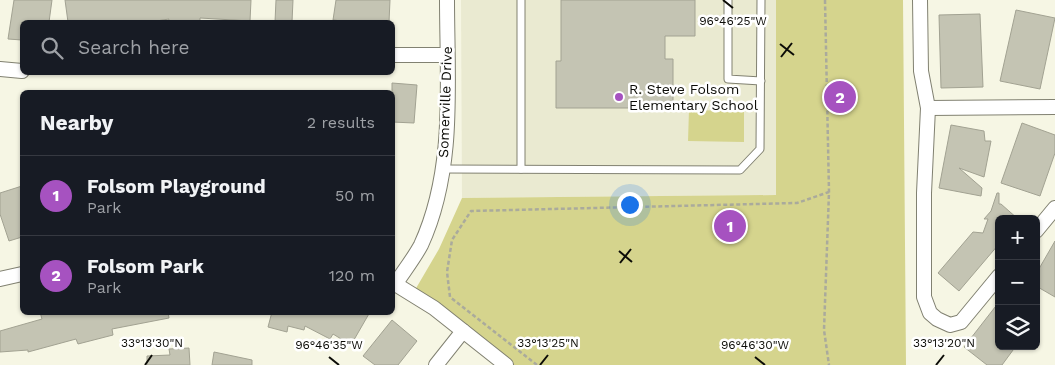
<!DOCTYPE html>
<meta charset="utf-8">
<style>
:root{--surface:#171b24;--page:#242831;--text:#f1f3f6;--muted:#9ea1a6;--line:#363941;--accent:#a652c0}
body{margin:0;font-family:"Work Sans",sans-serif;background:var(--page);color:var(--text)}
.controls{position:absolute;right:15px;bottom:15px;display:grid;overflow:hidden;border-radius:8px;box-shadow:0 1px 4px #0004}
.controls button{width:45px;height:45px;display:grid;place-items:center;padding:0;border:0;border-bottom:1px solid var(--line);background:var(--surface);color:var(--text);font:25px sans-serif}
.you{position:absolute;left:629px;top:204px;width:18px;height:18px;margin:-12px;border:4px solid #fff;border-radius:50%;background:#1a73e8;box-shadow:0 0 0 8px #1a73e833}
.badge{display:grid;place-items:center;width:32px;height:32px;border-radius:50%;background:var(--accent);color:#fff;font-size:16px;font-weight:700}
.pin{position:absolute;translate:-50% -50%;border:2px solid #fff;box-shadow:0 1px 5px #0006}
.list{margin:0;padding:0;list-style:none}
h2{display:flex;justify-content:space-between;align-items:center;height:65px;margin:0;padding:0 20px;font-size:21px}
h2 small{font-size:16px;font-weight:400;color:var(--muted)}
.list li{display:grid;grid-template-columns:32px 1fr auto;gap:15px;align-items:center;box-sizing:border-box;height:80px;padding:0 20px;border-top:1px solid var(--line)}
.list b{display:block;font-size:19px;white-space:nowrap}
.list p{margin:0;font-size:16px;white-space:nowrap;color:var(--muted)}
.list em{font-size:16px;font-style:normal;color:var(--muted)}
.icon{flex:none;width:28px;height:28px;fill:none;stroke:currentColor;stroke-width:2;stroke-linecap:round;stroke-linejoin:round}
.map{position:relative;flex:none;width:1055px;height:365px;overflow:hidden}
.search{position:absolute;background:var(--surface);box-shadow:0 1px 4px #0004;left:20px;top:20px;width:375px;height:55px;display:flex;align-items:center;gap:12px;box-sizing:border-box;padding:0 18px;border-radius:8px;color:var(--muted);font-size:19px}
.panel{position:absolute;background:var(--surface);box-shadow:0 1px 4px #0004;left:20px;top:90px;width:375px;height:225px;border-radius:8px}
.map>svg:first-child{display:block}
</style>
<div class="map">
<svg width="1055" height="365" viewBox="0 0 1055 365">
<rect width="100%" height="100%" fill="#f6f6e4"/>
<path fill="#eaead1" d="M461,0H776L777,195L462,198Z"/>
<g fill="#d5d48d">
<path d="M776,0H903L906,365H513L415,290L439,249L462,198L776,195Z"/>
<path d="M689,110L744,111V142L688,141Z"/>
</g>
<g fill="#c4c4b3" stroke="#a2a292">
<path d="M14,0H52L49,22H22V40L8,39Z"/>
<path d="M65,0H251L250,21L200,18V22H168L169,19L150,22H68Z"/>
<path d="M276,0H293L292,22H275Z"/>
<path d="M336,0H390L389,22L365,21L364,22H352L333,20Z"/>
<path d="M561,0H695V36H665V59H673V108H556V61H561Z"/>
<path d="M1016,10L1055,18L1040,89L1000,81Z"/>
<path d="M980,14L983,87L941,88L939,15Z"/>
<path d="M392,83L417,85L414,123L392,122Z"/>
<path d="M1022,123L1055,135V153L1040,196L1001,183Z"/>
<path d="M951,125L984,131L985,141H991L984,177L959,168L982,188L981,196L939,188Z"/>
<path d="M22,186V237L9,241L0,214V193Z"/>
<path d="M997,193H999V204H1001L1018,219H999V244L959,291L938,273L973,232L983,233L988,219H984L991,211Z"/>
<path d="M1055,241V297L1036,286V274Z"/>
<path d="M999,302V346H1016L1002,365H987L964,347Z"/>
<path d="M40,312H168L169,318L112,329L113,335L78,344L76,339L28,352V350L0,352V331L42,319Z"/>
<path d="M272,312H370L351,345L333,334L330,339L305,326L304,330L288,326L287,332L268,327Z"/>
<path d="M392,320L417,341L398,365H375L363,356Z"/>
<path d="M189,348L190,365H147V356L170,355L169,349Z"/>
<path d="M214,352L252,360V365H212Z"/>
</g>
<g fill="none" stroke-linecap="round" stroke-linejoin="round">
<g stroke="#818171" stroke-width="9">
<g id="lane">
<path d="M521,0V169"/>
<path d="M728,0V79L761,81"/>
<path d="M443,169L740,170L760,149L761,0"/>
</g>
</g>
<g stroke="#818171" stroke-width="16">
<g id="street">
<path d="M920,0L921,71L928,108L924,193V297L930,313L937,319L950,325L961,322L999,276"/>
<path d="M392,55H447"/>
<path d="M0,69L22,71"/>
<path d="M928,108L1055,107"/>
<path d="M1036,231L1055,208"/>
<path d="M0,279L22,274"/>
<path d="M392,282L434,308L506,365"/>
<path d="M396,283C404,271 414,258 421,245C456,169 447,81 447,0"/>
<path d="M436,365L463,331"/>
</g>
</g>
<g stroke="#aaaa9c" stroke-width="2.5" stroke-dasharray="4 2.5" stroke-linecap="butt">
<path d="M825,0L829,192L824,330L829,365"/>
<path d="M537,365L450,297L447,272L452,240L471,211L797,203L829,192"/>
</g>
<use href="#lane" stroke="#fff" stroke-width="7"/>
<use href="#street" stroke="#fff" stroke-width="14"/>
</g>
<path fill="none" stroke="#0c0c07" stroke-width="2" d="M723,0L733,8M780,44L794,55M781,57L792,43M619,251L632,262M620,263L631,249M329,357L339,365M755,357L765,365M145,365L152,355M540,365L548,355M936,365L944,355"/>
<circle fill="#a652c0" stroke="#fff" stroke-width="2" cx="619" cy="97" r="5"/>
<g text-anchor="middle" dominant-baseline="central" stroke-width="5" stroke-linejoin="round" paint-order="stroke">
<g font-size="14" fill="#0c0c07" stroke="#fff" text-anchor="start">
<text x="629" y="89">R. Steve Folsom<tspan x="629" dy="16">Elementary School</tspan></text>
</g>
<g font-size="14" fill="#0c0c07" stroke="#fff">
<text transform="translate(445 102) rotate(-88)">Somerville Drive</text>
</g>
</g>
<g font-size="12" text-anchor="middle" fill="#0c0c07" stroke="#fff" stroke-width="5" stroke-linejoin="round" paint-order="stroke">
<text x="733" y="25">96°46'25"W</text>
<text x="152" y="347">33°13'30"N</text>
<text x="548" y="347">33°13'25"N</text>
<text x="944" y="347">33°13'20"N</text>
<text x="329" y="349">96°46'35"W</text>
<text x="755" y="349">96°46'30"W</text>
</g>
</svg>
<div class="controls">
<button>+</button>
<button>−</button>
<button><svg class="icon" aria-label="layers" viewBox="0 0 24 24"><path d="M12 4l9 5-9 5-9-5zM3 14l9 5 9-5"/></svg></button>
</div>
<div class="you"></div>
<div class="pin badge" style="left:730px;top:226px">1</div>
<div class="pin badge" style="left:840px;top:97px">2</div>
<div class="search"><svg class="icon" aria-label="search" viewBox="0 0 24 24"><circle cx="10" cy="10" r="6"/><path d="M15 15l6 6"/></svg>Search here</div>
<section class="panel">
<h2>Nearby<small>2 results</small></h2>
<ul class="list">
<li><span class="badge">1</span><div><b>Folsom Playground</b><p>Park</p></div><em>50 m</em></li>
<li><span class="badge">2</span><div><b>Folsom Park</b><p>Park</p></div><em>120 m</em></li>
</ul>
</section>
</div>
